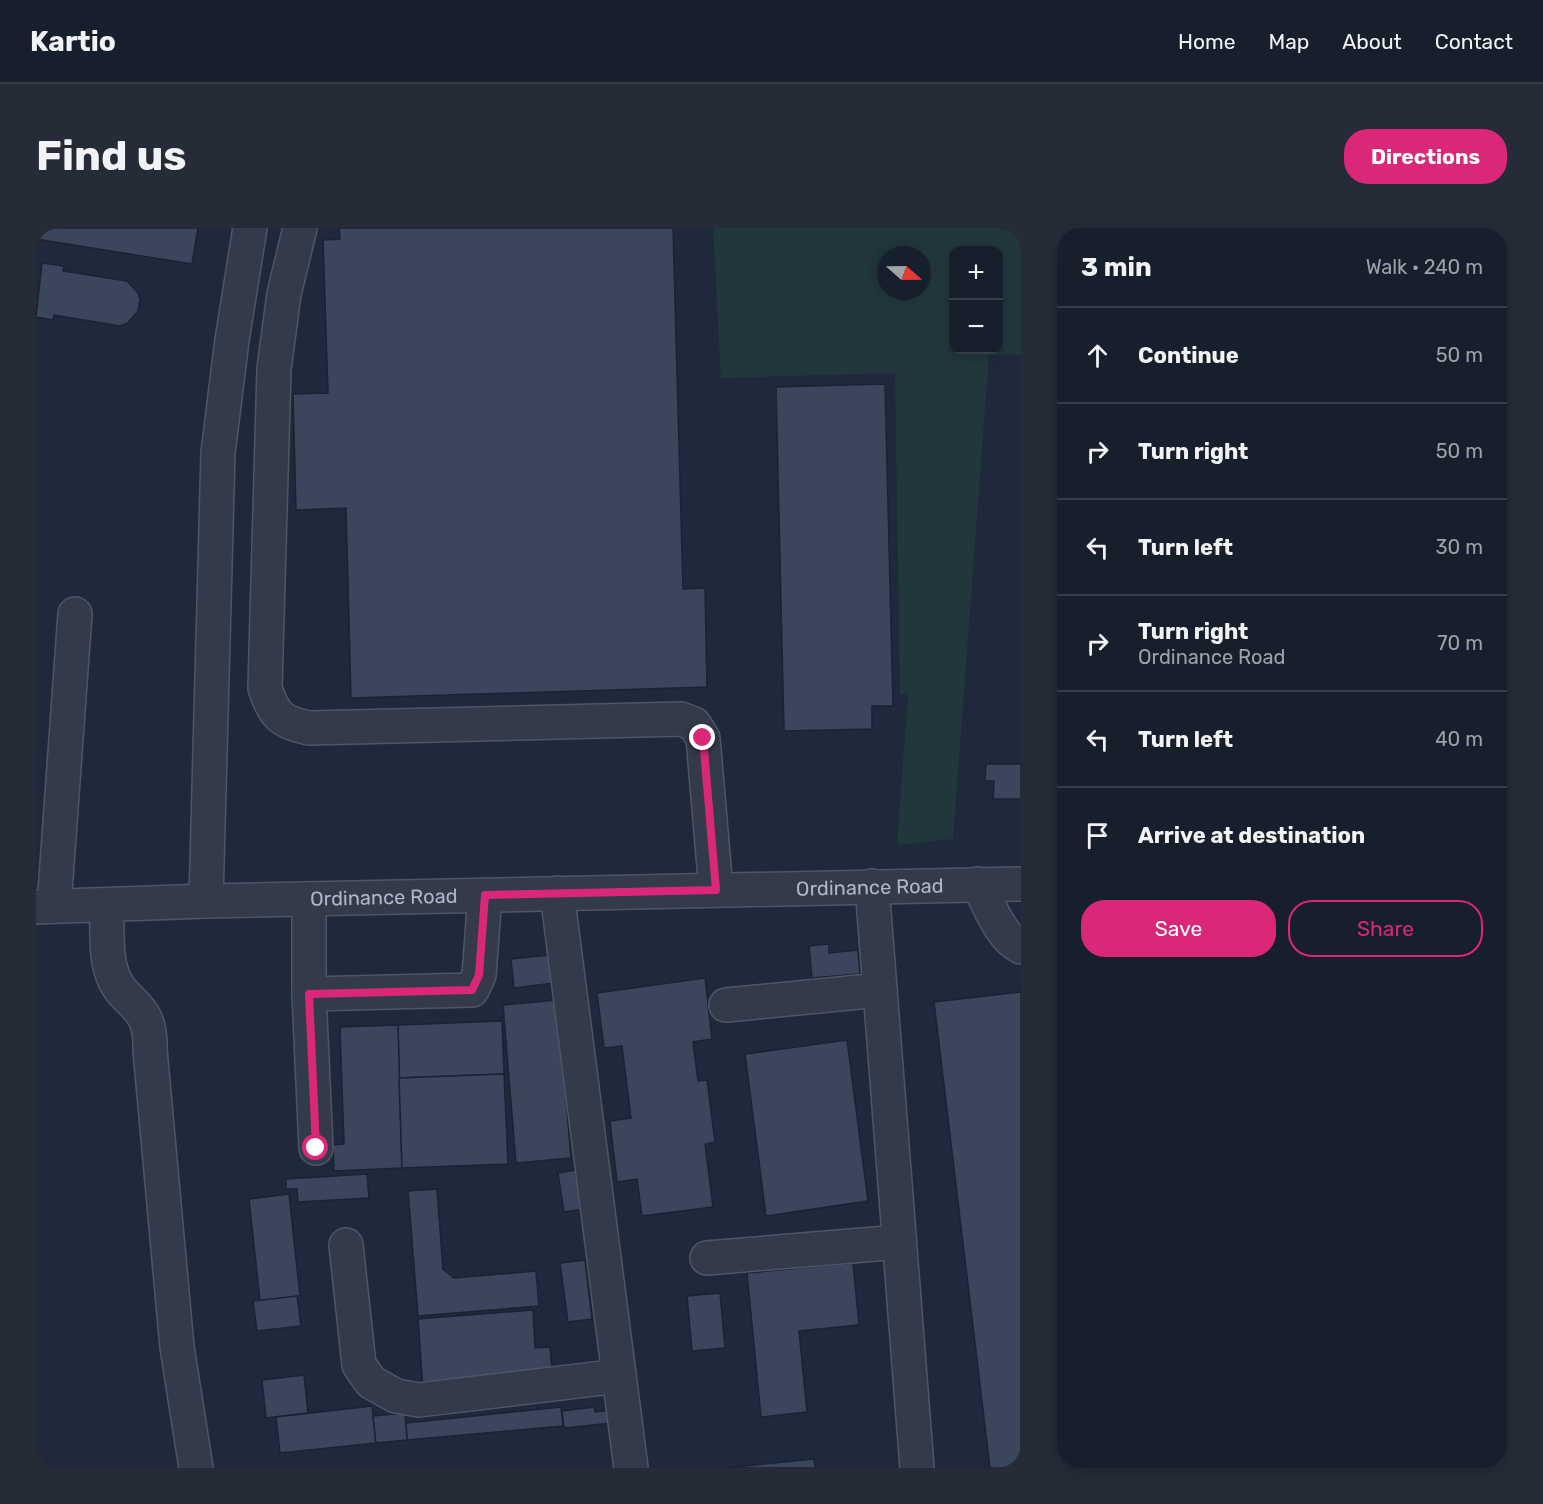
<!DOCTYPE html>
<meta charset="utf-8">
<style>
:root{--surface:#181f2c;--page:#252c38;--text:#f1f3f6;--muted:#9fa2a9;--line:#363d48;--accent:#db2777}
body{margin:0;font-family:Rubik,sans-serif;background:var(--page);color:var(--text)}
.controls{position:absolute;right:18px;top:18px;display:grid;overflow:hidden;border-radius:12px;box-shadow:0 3px 15px #0003}
.controls button{width:54px;height:54px;display:grid;place-items:center;padding:0;border:0;border-bottom:2px solid var(--line);background:var(--surface);color:var(--text);font:30px sans-serif}
.compass{position:absolute;left:841px;top:18px;width:54px;height:54px;border-radius:50%;background:var(--surface);box-shadow:0 3px 15px #0003;rotate:110deg}
.stop{position:absolute;width:18px;height:18px;margin:-14px;border:4px solid #db2777;border-radius:50%;background:#fff}
.stop.end{background:#db2777;border-color:#fff;box-shadow:0 2px 6px #0008}
.list{margin:0;padding:0;list-style:none}
h2{display:flex;justify-content:space-between;align-items:center;height:78px;margin:0;padding:0 24px;font-size:26px}
h2 small{font-size:20px;font-weight:400;color:var(--muted)}
.list li{display:grid;grid-template-columns:39px 1fr auto;gap:18px;align-items:center;box-sizing:border-box;height:96px;padding:0 24px;border-top:2px solid var(--line)}
.list b{display:block;font-size:22px;white-space:nowrap}
.list p{margin:0;font-size:20px;white-space:nowrap;color:var(--muted)}
.list em{font-size:20px;font-style:normal;color:var(--muted)}
.actions{display:flex;gap:12px;padding:18px 24px}
.actions a{flex:1;padding:14px 0;border:2px solid var(--accent);border-radius:24px;text-align:center;font-size:21px;color:var(--accent)}
.actions .main{background:var(--accent);color:#fff}
.icon{flex:none;width:33px;height:33px;fill:none;stroke:currentColor;stroke-width:2;stroke-linecap:round;stroke-linejoin:round}
.map{position:relative;flex:none;width:985px;height:1240px;overflow:hidden;border-radius:24px}
header{display:flex;align-items:center;gap:36px;box-sizing:border-box;height:84px;padding:0 30px;background:var(--surface);border-bottom:2px solid var(--line)}
header strong{font-size:28px}
nav{display:flex;gap:33px;margin-inline-start:auto;font-size:21px}
.intro{display:flex;align-items:center;justify-content:space-between;box-sizing:border-box;height:144px;padding:0 36px}
h1{margin:0;font-size:42px}
.button{padding:15px 27px;border-radius:24px;background:var(--accent);color:#fff;font-size:21px;font-weight:700}
main{display:flex;gap:36px;padding:0 36px}
aside{flex:1;background:var(--surface);border-radius:24px;box-shadow:0 3px 15px #0003}
.map>svg:first-child{display:block}
</style>
<header>
<strong>Kartio</strong>
<nav><a>Home</a><a>Map</a><a>About</a><a>Contact</a></nav>
</header>
<div class="intro"><h1>Find us</h1><a class="button">Directions</a></div>
<main>
<div class="map">
<svg width="985" height="1240" viewBox="0 0 985 1240">
<rect width="100%" height="100%" fill="#20293b"/>
<path fill="#22373c" fill-rule="evenodd" d="M677,0H985V127H953L917,611L861,617L872,467L864,466L859,145L685,150ZM918,22H963V122H918ZM850,27H886V63H850Z"/>
<g fill="#3b455c" stroke="#1b2232" stroke-width="1.5">
<path d="M0,0H162L156,36L0,11Z"/>
<path d="M303,0H637L647,361L669,360L671,459L315,470L310,280L260,282L257,166L292,165L287,12L304,11Z"/>
<path d="M6,35L28,38L27,43L91,53L102,65L104,72L102,83L92,95L84,98L18,87L17,92L0,89Z"/>
<path d="M849,156L857,478H836V501L748,503L740,159Z"/>
<path d="M950,536H985V571H957L958,553H949Z"/>
<path d="M793,716V725L822,722L824,746L776,750L773,718Z"/>
<path d="M514,727L518,755L478,760L475,731Z"/>
<path d="M669,750L676,811L657,814L662,853L671,852L679,914L669,916L677,979L606,988L601,951L581,954L574,893L595,890L586,818L568,820L561,765Z"/>
<path d="M985,764V1240H954L898,774Z"/>
<path d="M522,772L535,930L480,935L467,777Z"/>
<path d="M466,793L468,846L363,850L362,797Z"/>
<path d="M362,797L366,940L298,943L297,917L308,916L304,799Z"/>
<path d="M811,812L832,973L730,988L709,826Z"/>
<path d="M468,846L472,936L366,940L363,850Z"/>
<path d="M540,942L547,981L528,984L522,945Z"/>
<path d="M331,946L333,970L262,974L261,961H250V951Z"/>
<path d="M401,961L407,1041L418,1050L500,1043L503,1078L382,1088L372,963Z"/>
<path d="M253,966L264,1068L224,1073L213,971Z"/>
<path d="M549,1032L556,1091L532,1094L524,1035Z"/>
<path d="M817,1035L823,1097L763,1103L771,1184L725,1189L711,1045Z"/>
<path d="M684,1065L689,1120L656,1123L651,1068Z"/>
<path d="M261,1068L265,1098L221,1103L217,1073Z"/>
<path d="M497,1082L499,1120L514,1119L516,1141L387,1161L382,1091Z"/>
<path d="M268,1147L272,1185L230,1190L226,1152Z"/>
<path d="M336,1178L340,1215L244,1225L240,1189Z"/>
<path d="M525,1179L527,1198L371,1212L370,1195Z"/>
<path d="M558,1179L559,1184L574,1182L576,1195L528,1200L526,1183Z"/>
<path d="M369,1185L371,1212L340,1215L337,1188Z"/>
<path d="M778,1231L779,1240H689Z"/>
</g>
<g fill="none" stroke-linecap="round" stroke-linejoin="round">
<g stroke="#4e5666" stroke-width="36">
<g id="minor">
<path d="M264,0L248,66L238,141L229,460C238,488 245,494 273,500L645,491L658,496L667,510L680,662"/>
<path d="M942,656C953,676 964,709 985,719"/>
<path d="M836,658L881,1240"/>
<path d="M521,665L595,1240"/>
<path d="M273,671V766L280,920"/>
<path d="M170,673L182,225L196,112L214,0"/>
<path d="M70,677C72,697 69,723 75,742C85,779 116,771 114,822L141,1119L160,1240"/>
<path d="M18,678L39,386"/>
<path id="s1" d="M0,679L170,673L985,656"/>
<path d="M273,766L436,762L443,747L449,667"/>
<path d="M690,777L844,762"/>
<path d="M310,1017L323,1137L335,1154L360,1168L383,1172L583,1148"/>
<path d="M671,1030L863,1014"/>
</g>
</g>
<use href="#minor" stroke="#333b4b" stroke-width="33"/>
</g>
<g fill="none" stroke-linecap="round" stroke-linejoin="round">
<path stroke="#db2777" stroke-width="8" d="M280,920L273,766L436,762L443,747L449,667L680,662L667,510"/>
</g>
<g text-anchor="middle" dominant-baseline="central" stroke-width="4.5" stroke-linejoin="round" paint-order="stroke">
<g font-size="20" fill="#aeb6c8" stroke="#192030">
<text stroke="none"><textPath href="#s1" startOffset="834">Ordinance Road</textPath></text>
<text stroke="none"><textPath href="#s1" startOffset="348">Ordinance Road</textPath></text>
</g>
</g>
</svg>
<div class="controls">
<button>+</button>
<button>−</button>
</div>
<svg class="compass" viewBox="-18 -18 36 36"><path d="M0-13l5 13h-10z" fill="#e53935"/><path d="M0 13l5-13h-10z" fill="#9fa2a9"/></svg>
<div class="stop" style="left:280px;top:920px"></div>
<div class="stop end" style="left:667px;top:510px"></div>
</div>
<aside>
<h2>3 min<small>Walk · 240 m</small></h2>
<ul class="list">
<li><svg class="icon" aria-label="ahead" viewBox="0 0 24 24"><path d="M12 20V5M6 11l6-6 6 6"/></svg><div><b>Continue</b></div><em>50 m</em></li>
<li><svg class="icon" aria-label="right" viewBox="0 0 24 24"><path d="M7 20v-9h11M14 6l5 5-5 5"/></svg><div><b>Turn right</b></div><em>50 m</em></li>
<li><svg class="icon" aria-label="left" viewBox="0 0 24 24"><path d="M17 20v-9H6M10 6l-5 5 5 5"/></svg><div><b>Turn left</b></div><em>30 m</em></li>
<li><svg class="icon" aria-label="right" viewBox="0 0 24 24"><path d="M7 20v-9h11M14 6l5 5-5 5"/></svg><div><b>Turn right</b><p>Ordinance Road</p></div><em>70 m</em></li>
<li><svg class="icon" aria-label="left" viewBox="0 0 24 24"><path d="M17 20v-9H6M10 6l-5 5 5 5"/></svg><div><b>Turn left</b></div><em>40 m</em></li>
<li><svg class="icon" aria-label="arrive" viewBox="0 0 24 24"><path d="M6 21V4h12l-3 4 3 4H6"/></svg><div><b>Arrive at destination</b></div></li>
</ul>
<div class="actions"><a class="main">Save</a><a>Share</a></div>
</aside>
</main>
